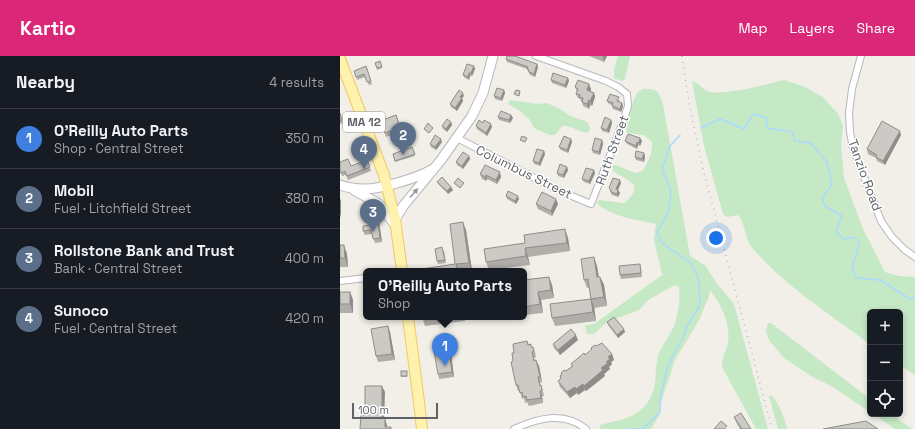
<!DOCTYPE html>
<meta charset="utf-8">
<style>
:root{--surface:#171b24;--page:#242831;--text:#f1f3f6;--muted:#9ea1a6;--line:#363941;--accent:#db2777}
body{margin:0;font-family:"Space Grotesk",sans-serif;background:var(--page);color:var(--text)}
.controls{position:absolute;right:12px;bottom:12px;display:grid;overflow:hidden;border-radius:6px;box-shadow:0 2px 6px #0003}
.controls button{width:36px;height:36px;display:grid;place-items:center;padding:0;border:0;border-bottom:1px solid var(--line);background:var(--surface);color:var(--text);font:20px sans-serif}
.scale{position:absolute;left:12px;bottom:10px;width:86px;box-sizing:border-box;padding-left:4px;border:2px solid #5f6368;border-top:0;font-size:11px;line-height:14px;white-space:nowrap;color:#5f6368;-webkit-text-stroke:3px #fff;paint-order:stroke}
.you{position:absolute;left:376px;top:182px;width:14px;height:14px;margin:-10px;border:3px solid #fff;border-radius:50%;background:#1a73e8;box-shadow:0 0 0 6px #1a73e833}
.badge{display:grid;place-items:center;width:26px;height:26px;border-radius:50%;background:var(--accent);color:#fff;font-size:13px;font-weight:700}
.pin{position:absolute;translate:-50% -33px;filter:drop-shadow(0 1px 2px #0008)}
.pin::after{content:'';position:absolute;top:21px;width:14px;height:12px;background:inherit;clip-path:polygon(0 0,100% 0,50% 100%)}
.popup{position:absolute;left:23px;top:212px;width:164px;height:52px;box-sizing:border-box;display:grid;place-content:center;border-radius:6px;background:var(--surface);filter:drop-shadow(0 1px 3px #0005);font-size:13px;white-space:nowrap;color:var(--muted)}
.popup b{font-size:15px;color:var(--text)}
.popup::after{content:'';position:absolute;left:50%;top:100%;margin-left:-8px;border:8px solid transparent;border-top-color:var(--surface)}
.list{margin:0;padding:0;list-style:none}
h2{display:flex;justify-content:space-between;align-items:center;height:52px;margin:0;padding:0 16px;font-size:17px}
h2 small{font-size:13px;font-weight:400;color:var(--muted)}
.list li{display:grid;grid-template-columns:26px 1fr auto;gap:12px;align-items:center;box-sizing:border-box;height:60px;padding:0 16px;border-top:1px solid var(--line)}
.list b{display:block;font-size:15px;white-space:nowrap}
.list p{margin:0;font-size:13px;white-space:nowrap;color:var(--muted)}
.list em{font-size:13px;font-style:normal;color:var(--muted)}
.icon{flex:none;width:22px;height:22px;fill:none;stroke:currentColor;stroke-width:2;stroke-linecap:round;stroke-linejoin:round}
.map{position:relative;flex:none;width:575px;height:373px;overflow:hidden}
header{display:flex;align-items:center;gap:24px;box-sizing:border-box;height:56px;padding:0 20px;background:var(--accent);color:#fff}
header strong{font-size:19px}
nav{display:flex;gap:22px;margin-inline-start:auto;font-size:14px}
main{display:flex}
aside{flex:1;background:var(--surface)}
.map>svg:first-child{display:block}
</style>
<header>
<strong>Kartio</strong>
<nav><a>Map</a><a>Layers</a><a>Share</a></nav>
</header>
<main>
<aside>
<h2>Nearby<small>4 results</small></h2>
<ul class="list">
<li><span class="badge" style="background:#3f7fe0">1</span><div><b>O'Reilly Auto Parts</b><p>Shop · Central Street</p></div><em>350 m</em></li>
<li><span class="badge" style="background:#5c6f8a">2</span><div><b>Mobil</b><p>Fuel · Litchfield Street</p></div><em>380 m</em></li>
<li><span class="badge" style="background:#5c6f8a">3</span><div><b>Rollstone Bank and Trust</b><p>Bank · Central Street</p></div><em>400 m</em></li>
<li><span class="badge" style="background:#5c6f8a">4</span><div><b>Sunoco</b><p>Fuel · Central Street</p></div><em>420 m</em></li>
</ul>
</aside>
<div class="map">
<svg width="575" height="373" viewBox="0 0 575 373">
<rect width="100%" height="100%" fill="#f1efe8"/>
<g fill="#c5e8c5">
<path d="M278,0H290L285,23L282,25L274,22V14Z"/>
<path d="M444,24L463,30L483,41L498,58L503,70L501,89L504,122L523,173L545,216L559,220L575,221V319L560,309V256H530V288C489,258 446,230 413,193C404,183 406,168 398,159L387,161L383,158L364,90L352,25C359,27 361,32 367,35C381,41 428,28 444,24Z"/>
<path d="M303,33C317,32 319,36 323,48L350,200L366,210L375,225L394,248L428,373H416L382,311C382,298 386,297 388,287C391,268 381,248 370,234L369,240L359,264L335,304L322,343L320,352V358L311,373H260V369C275,365 292,363 303,352C320,334 313,320 318,300C322,289 329,281 334,270C338,258 341,244 339,231L335,229L308,244L299,254L267,266L254,278H247L245,269L254,268L322,219L328,220L322,218L314,184L316,168C298,164 269,160 257,147L259,144L284,147C290,142 295,138 294,129L288,124L273,115V109H276L295,117L303,115C308,105 313,97 312,86L304,79L287,77C283,64 292,49 297,37Z"/>
<path d="M170,44L198,48L207,47L222,54L230,60L247,66L250,72L248,77C237,76 233,69 222,70L215,79H209L194,72L189,63L180,55L168,48Z"/>
<path d="M428,267H431L530,343V356L493,331L471,320L444,302L429,284L426,275Z"/>
<path d="M429,340H432C440,349 444,361 447,373H438Z"/>
<path d="M533,358H551L572,373H555Z"/>
</g>
<g fill="none" stroke-linecap="round" stroke-linejoin="round">
<g stroke="#aadaff" stroke-width="1.5">
<path d="M361,72L380,63L404,73L413,58L427,62V72L452,76L455,85L471,87L487,106L492,127L490,132L482,141L485,150L502,160L496,175L503,183L514,181L520,186L512,211L516,222L540,224L570,243L575,242"/>
<path d="M287,373H303L320,356V342L328,309L343,281L347,270L360,249L359,224L351,207L322,187L317,176L328,157L331,135L322,113L330,90L340,79"/>
</g>
<g stroke="#b5b8bc" stroke-width="8">
<g id="minor">
<path d="M521,0L512,33L509,57L510,76L513,92L541,165L552,181L565,194L575,201"/>
<path d="M117,82L220,135L251,148L284,63L288,50L287,38L278,31L266,25L196,0"/>
<path d="M0,225L26,222"/>
<path d="M174,373C198,362 224,355 246,373"/>
</g>
</g>
<g stroke="#b6babf" stroke-width="11">
<g id="secondary">
<path d="M0,129C8,132 16,133 25,133C40,133 78,122 91,114"/>
<path d="M14,134L39,148L56,170"/>
<path d="M55,163L64,149L101,104L132,60L143,37L153,0"/>
</g>
</g>
<g stroke="#f2c960" stroke-width="12">
<g id="primary">
<path d="M0,3L44,119L55,163L62,215"/>
<path d="M68,261L79,346L82,373"/>
</g>
</g>
<use href="#minor" stroke="#fff" stroke-width="6"/>
<use href="#secondary" stroke="#fff" stroke-width="9"/>
<use href="#primary" stroke="#fff2af" stroke-width="10"/>
<path stroke="#b6b7b8" stroke-width="1.5" stroke-dasharray="1 5" stroke-linecap="butt" d="M342,0C347,40 355,78 364,117L432,373"/>
</g>
<g fill="#afaea9">
<path d="M249,0H267L264,6Z"/>
<path d="M166,3L197,8L198,11L195,21L190,19L187,13L167,6Z"/>
<path d="M40,5L42,12L37,14L35,7Z"/>
<path d="M26,10L32,28L29,29L25,21L17,24L14,15Z"/>
<path d="M134,10L135,13L132,20H130L129,24L125,22L123,19Z"/>
<path d="M228,22L229,25L226,32L212,27L211,24Z"/>
<path d="M235,31L251,33L250,35L254,37L255,41L252,50L250,49L249,53L243,50L242,46L241,45L240,43L238,42L236,38L237,36Z"/>
<path d="M164,34L165,37L162,45L155,43L154,40Z"/>
<path d="M124,40L122,42L123,45L117,55L111,51L110,48Z"/>
<path d="M280,44L279,46L282,47L283,50L281,56L273,53L272,49L269,48L267,45Z"/>
<path d="M0,57L3,67L0,68Z"/>
<path d="M56,59L62,75L46,81L40,65Z"/>
<path d="M171,59L173,62L170,67L159,64L158,61Z"/>
<path d="M271,64L272,67L269,77L262,75L261,72Z"/>
<path d="M111,66L112,69L107,76L103,73L102,70Z"/>
<path d="M136,70L152,71L147,80L137,73Z"/>
<path d="M561,79L545,109L537,105L536,102L528,98L527,93Z"/>
<path d="M300,82L302,85L300,90L298,89L297,93L287,88L285,85Z"/>
<path d="M231,83L232,86L228,97L221,94L219,91Z"/>
<path d="M262,84L263,88L260,99L253,97L252,94Z"/>
<path d="M102,86L96,94L91,91L90,88Z"/>
<path d="M72,91L75,100L55,106L53,98Z"/>
<path d="M204,95L205,98L200,110L194,108L193,105Z"/>
<path d="M304,97L305,100L304,106L296,104L295,101Z"/>
<path d="M129,100L130,103L123,113L117,109L116,106Z"/>
<path d="M27,104L31,115L8,124L6,119L2,120L0,115Z"/>
<path d="M227,111L228,114L224,122L218,120L217,117Z"/>
<path d="M255,117L250,128L244,126L242,123Z"/>
<path d="M140,118L161,121L157,128L147,123L146,125L142,123Z"/>
<path d="M97,126L111,131L113,134L108,138L99,129Z"/>
<path d="M281,127L278,134L280,137L278,141L272,139L269,132Z"/>
<path d="M166,140L179,143L176,148L167,143Z"/>
<path d="M196,148H218L212,160L198,153Z"/>
<path d="M39,165L42,186L35,187L32,178L25,179L23,175L30,169Z"/>
<path d="M225,173L228,182L230,195L188,201L190,209L149,214L146,206L185,187Z"/>
<path d="M126,174L132,215H75L115,208Z"/>
<path d="M0,189L7,198L8,211H0Z"/>
<path d="M104,194L106,207L98,208L97,205Z"/>
<path d="M300,208L301,212L302,221L281,223L280,219Z"/>
<path d="M257,210L259,221H260L264,229L267,250L254,252V251L256,265L215,270L212,262L251,243L249,232H247L244,224Z"/>
<path d="M209,221L212,229L214,242L201,244L203,257L184,259V224Z"/>
<path d="M0,236H10L13,244V257H0Z"/>
<path d="M82,261H125V265L85,270Z"/>
<path d="M267,266L285,276L278,282L268,269Z"/>
<path d="M48,270L50,276L55,304L38,306L36,300Z"/>
<path d="M238,284L220,299L214,292L213,288Z"/>
<path d="M187,285L189,289L192,291L195,296L196,301L194,302L195,304L199,310L202,326L200,327L201,330V329L203,335L204,340H202L203,347L189,350L187,346L185,347L184,342L182,343L180,335H178L176,329L173,305L174,297Z"/>
<path d="M256,290L272,298L274,304L271,306L272,308L269,311L270,313L264,318L265,320L246,335L245,334L238,339L237,337L230,342L220,331L218,325L221,323L220,320L221,319V317L226,315L232,310L231,308L245,299L252,294L251,292Z"/>
<path d="M111,297L114,321L99,323L98,318Z"/>
<path d="M67,317V321H62L61,320Z"/>
<path d="M394,361L411,373H400L396,366Z"/>
</g>
<g fill="#8f8d8a">
<path d="M263,0H267L264,6L263,1Z"/>
<path d="M197,8L198,11L195,21L194,18Z"/>
<path d="M134,10L135,13L132,20L131,17Z"/>
<path d="M129,17L130,20L129,24L128,21Z"/>
<path d="M228,22L229,25L226,32L225,29Z"/>
<path d="M249,28L251,33L249,39L247,34Z"/>
<path d="M164,34L165,37L162,45L161,42Z"/>
<path d="M123,37L124,40L122,42L123,45L117,55L115,52L120,41Z"/>
<path d="M254,37L255,41L252,50L250,45Z"/>
<path d="M249,44L250,49L249,53L247,48Z"/>
<path d="M282,47L283,50L281,56L280,53Z"/>
<path d="M171,59L173,62L170,67L169,64Z"/>
<path d="M271,64L272,67L269,77L267,74Z"/>
<path d="M111,66L112,69L107,76L106,73Z"/>
<path d="M151,68L152,71L147,80L146,77Z"/>
<path d="M560,75L561,79L545,109L543,105Z"/>
<path d="M300,82L302,85L300,90L299,87Z"/>
<path d="M101,83L102,86L96,94L95,91Z"/>
<path d="M231,83L232,86L228,97L227,94Z"/>
<path d="M262,84L263,88L260,99L259,96Z"/>
<path d="M297,86L298,89L297,93L296,90Z"/>
<path d="M204,95L205,98L200,110L199,107Z"/>
<path d="M304,97L305,100L304,106L302,103Z"/>
<path d="M129,100L130,103L123,113L122,110Z"/>
<path d="M227,111L228,114L224,122L223,119Z"/>
<path d="M254,114L255,117L250,128L249,125Z"/>
<path d="M160,116L161,121L157,128L156,124Z"/>
<path d="M146,119L147,123L146,125L145,121Z"/>
<path d="M280,124L281,127L277,136L276,133Z"/>
<path d="M111,131L113,134L108,138L107,135Z"/>
<path d="M278,134L280,137L278,141L277,138Z"/>
<path d="M178,140L179,143L176,148L175,145Z"/>
<path d="M0,142L1,145V162L0,158Z"/>
<path d="M216,143L218,148L212,160L211,155Z"/>
<path d="M37,160L39,165L42,186L40,182Z"/>
<path d="M123,166L126,174L132,215L129,207Z"/>
<path d="M225,173L228,182L230,195L227,187Z"/>
<path d="M4,189L7,198L8,211L5,202Z"/>
<path d="M185,192L188,201L190,209L186,200Z"/>
<path d="M254,201L257,210L260,230L257,221Z"/>
<path d="M209,221L212,229L214,242L211,234Z"/>
<path d="M260,221L264,229L267,250L264,241Z"/>
<path d="M10,236L13,244V257L10,248Z"/>
<path d="M198,236L201,244L203,257L200,248Z"/>
<path d="M251,243L254,251L256,265L253,256Z"/>
<path d="M48,270L50,276L55,304L52,298Z"/>
<path d="M284,273L285,276L278,282L277,279Z"/>
<path d="M236,279L238,284L220,299L218,294Z"/>
<path d="M109,293L111,297L114,321L112,316Z"/>
<path d="M272,298L274,304L271,306L272,308L269,311L270,313L264,318L265,320L246,335L244,330L261,312L266,306L268,301Z"/>
<path d="M196,304L199,310L202,326L200,320Z"/>
<path d="M243,328L245,334L238,339L236,333Z"/>
<path d="M42,330L45,336L44,366L42,361Z"/>
<path d="M235,331L237,337L230,342L227,336Z"/>
<path d="M200,335L202,340L203,347L201,342Z"/>
<path d="M45,363L47,369V373L45,371Z"/>
</g>
<g fill="#cccac5" stroke="#8f8d8a">
<path d="M167,0H175L197,8L194,18L189,16V14L187,13L188,11L166,3Z"/>
<path d="M40,5L42,11L37,12L35,7Z"/>
<path d="M127,8L134,10L131,17H129L128,21L123,19Z"/>
<path d="M26,10L31,25L27,26L24,18L16,21L14,15Z"/>
<path d="M213,17L228,22L225,29L211,24Z"/>
<path d="M238,24L249,28L247,34L254,37L250,45L249,44L247,48L242,46L243,42L239,41L240,39L236,38L238,33L235,31Z"/>
<path d="M157,32L164,34L161,42L154,40Z"/>
<path d="M119,34L123,37L120,41L122,42L115,52L110,48Z"/>
<path d="M176,34L180,35L179,40L174,38Z"/>
<path d="M270,38L279,41L277,45L282,47L280,53L272,50L273,47L267,45Z"/>
<path d="M161,55L171,59L169,64L158,61Z"/>
<path d="M0,57L2,64L0,65Z"/>
<path d="M56,59L60,71L45,77L40,65Z"/>
<path d="M265,61L271,64L267,74L261,72Z"/>
<path d="M107,63L111,66L106,73L102,70Z"/>
<path d="M139,64L143,67L144,64L151,68L146,77L136,70Z"/>
<path d="M542,65L560,75L543,105L536,101L537,99L527,93Z"/>
<path d="M88,67L93,72L89,77L84,73Z"/>
<path d="M288,78L300,82L299,87L297,86L296,90L285,85Z"/>
<path d="M95,79L101,83L95,91L90,88Z"/>
<path d="M182,80L187,82L185,86L180,84Z"/>
<path d="M224,80L231,83L227,94L219,91Z"/>
<path d="M255,82L262,84L259,96L252,94Z"/>
<path d="M72,91L75,98L55,105L53,98Z"/>
<path d="M197,93L204,95L199,107L193,105Z"/>
<path d="M296,95L304,97L302,103L295,101Z"/>
<path d="M123,96L129,100L122,110L116,106Z"/>
<path d="M8,103L11,110L27,104L30,111L7,120L5,115L1,117L0,115V106Z"/>
<path d="M220,108L227,111L223,119L217,117Z"/>
<path d="M145,109L160,116L156,124L146,119L145,121L140,118Z"/>
<path d="M246,112L254,114L249,125L242,123Z"/>
<path d="M102,121L111,131L107,135L97,126Z"/>
<path d="M118,122L124,127L120,132L114,127Z"/>
<path d="M273,122L280,124L276,133L278,134L277,138L271,136V134L269,132Z"/>
<path d="M168,135L178,140L175,145L166,140Z"/>
<path d="M202,136L216,143L211,155L196,148Z"/>
<path d="M37,160L40,182L33,183L31,174L23,175V170L30,169L29,161Z"/>
<path d="M123,166L129,207L116,208L117,215H75V214L115,208L110,168Z"/>
<path d="M225,173L227,187L185,192L186,200L146,206L144,193L185,187L184,179Z"/>
<path d="M0,189H4L5,202H0Z"/>
<path d="M102,191L105,204L97,205L95,193Z"/>
<path d="M254,201L257,221H260L264,241L251,243L248,223L244,224L241,203Z"/>
<path d="M300,208L301,217L280,219L279,210Z"/>
<path d="M209,221L211,234L198,236L200,248L184,251V224Z"/>
<rect x="0" y="236" width="10" height="12"/>
<path d="M251,243L253,256L212,262L210,248Z"/>
<path d="M274,261L284,273L277,279L267,266Z"/>
<path d="M48,270L52,298L36,300L31,273Z"/>
<path d="M231,273L236,279L218,294L213,288Z"/>
<path d="M187,285L188,289L191,288V291H193L194,295L192,296L194,305L196,304L200,320L198,321L200,330L201,329L202,334L200,335L201,342L187,344L186,340L183,341L182,336L180,337L178,329H176L171,306L173,305L172,297H174L173,288Z"/>
<path d="M262,287L272,298L268,301L270,303L266,306L268,307L261,312L263,314L244,330L243,328L236,333L235,331L227,336L218,325L221,322L220,320L222,318L221,317L224,314L226,315L233,310L231,308L244,297L245,299L252,293L251,292L255,289L256,290Z"/>
<path d="M109,293L112,316L98,318L94,295Z"/>
<rect x="61" y="315" width="6" height="5"/>
<path d="M25,330H42V361L45,363V371H51V373H20L21,359H25Z"/>
<path d="M401,357L411,373H402L394,361Z"/>
<path d="M381,365L387,370L384,373H374Z"/>
<path d="M526,365L538,373H483Z"/>
</g>
<defs><path id="oneway-solid" d="M-6-.8H1V-3.2L6.5 0L1 3.2V.8H-6Z"/></defs>
<use fill="#979a9d" href="#oneway-solid" transform="translate(74 137) rotate(-49)"/>
<g text-anchor="middle" dominant-baseline="central" stroke-width="3" stroke-linejoin="round" paint-order="stroke">
<rect fill="#fff" stroke="#8f9295" stroke-width="1" x="3" y="56" width="42" height="20" rx="3"/>
<g font-size="12" font-weight="bold" fill="#5f6368">
<text x="24" y="66">MA 12</text>
</g>
<g font-size="13" fill="#5f6368" stroke="#fff">
<text transform="translate(272 94) rotate(-70)">Ruth Street</text>
<text transform="translate(184 116) rotate(26)">Columbus Street</text>
<text transform="translate(525 119) rotate(70)">Tanzio Road</text>
</g>
</g>
</svg>
<div class="controls">
<button>+</button>
<button>−</button>
<button><svg class="icon" aria-label="locate" viewBox="0 0 24 24"><circle cx="12" cy="12" r="6"/><path d="M12 2v4M12 18v4M2 12h4M18 12h4"/></svg></button>
</div>
<div class="scale">100 m</div>
<div class="you"></div>
<div class="pin badge" style="left:105px;top:310px;background:#3f7fe0">1</div>
<div class="popup"><b>O'Reilly Auto Parts</b>Shop</div>
<div class="pin badge" style="left:63px;top:99px;background:#5c6f8a">2</div>
<div class="pin badge" style="left:33px;top:176px;background:#5c6f8a">3</div>
<div class="pin badge" style="left:24px;top:113px;background:#5c6f8a">4</div>
</div>
</main>
